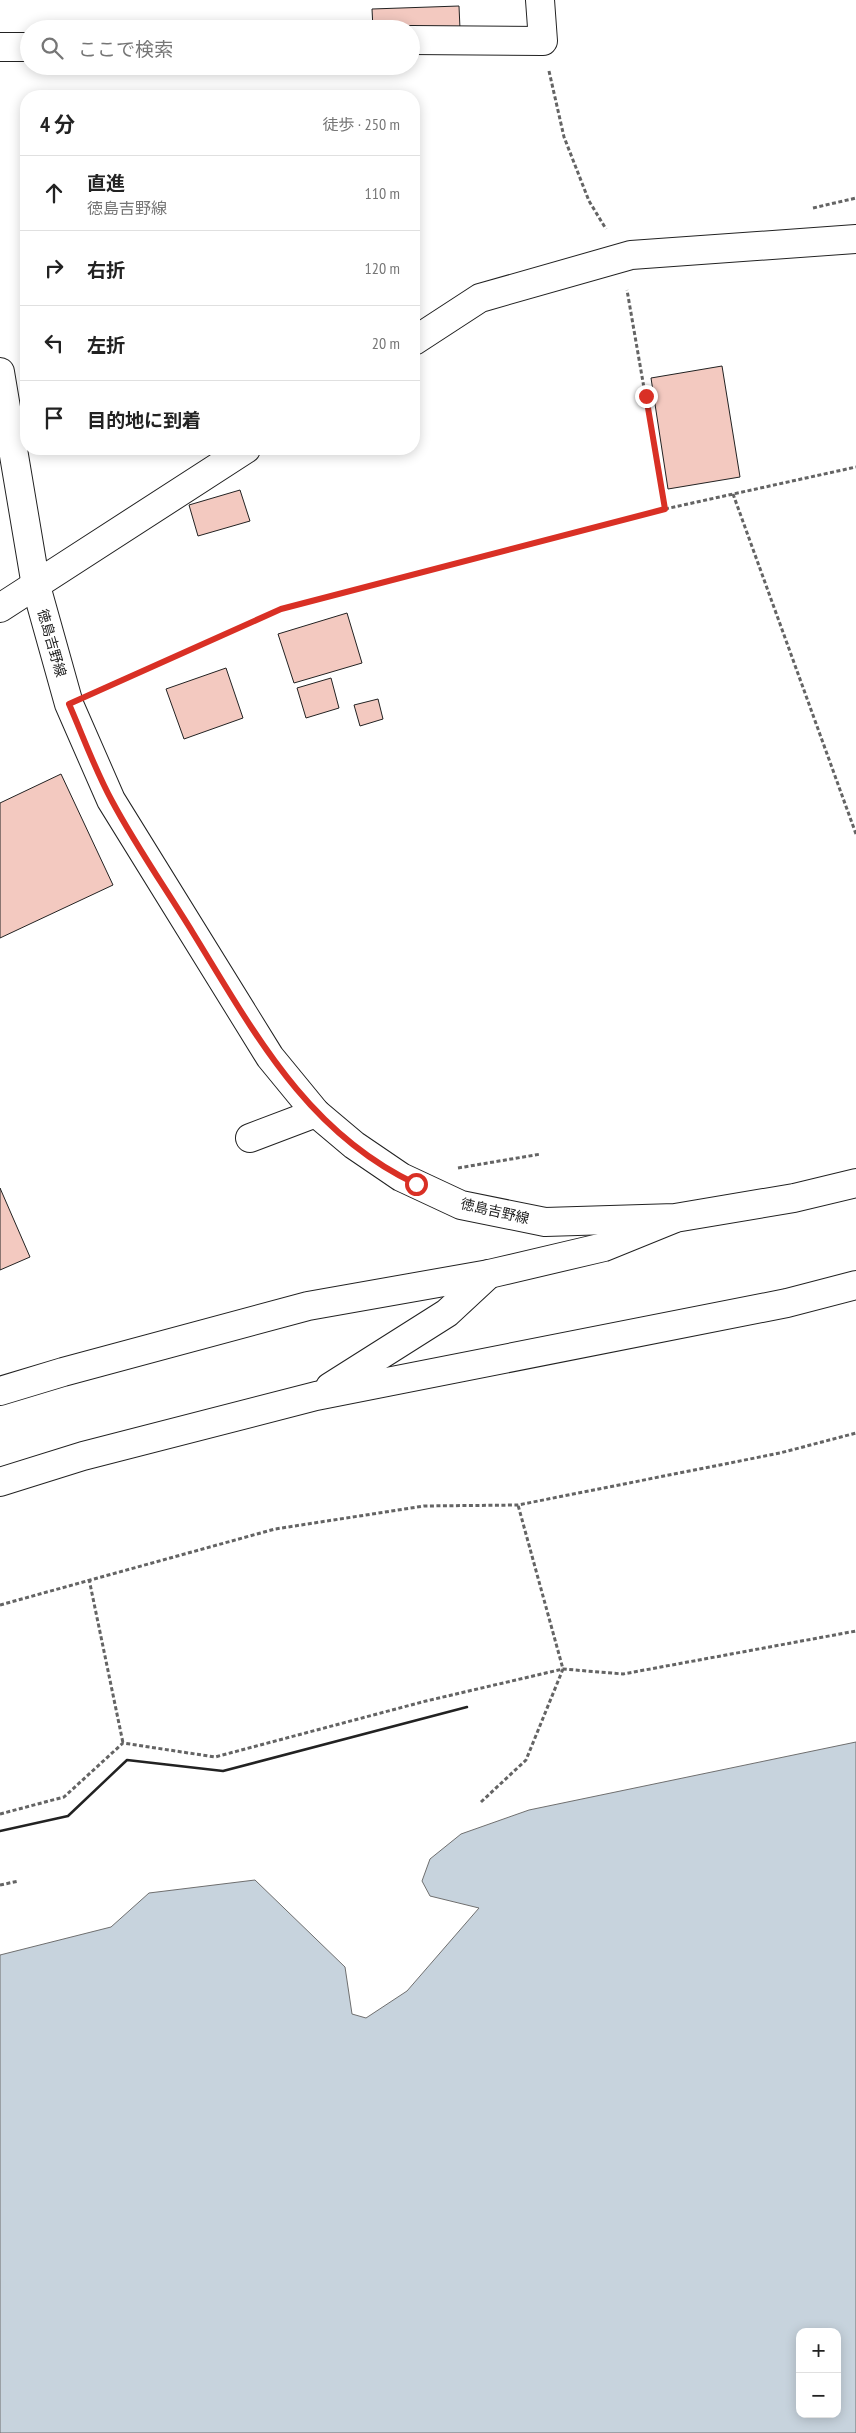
<!DOCTYPE html>
<html lang="ja">
<meta charset="utf-8">
<style>
:root{--surface:#fff;--page:#f6f6f6;--text:#222;--muted:#767676;--line:#e0e0e0}
body{margin:0;font-family:"PT Sans Narrow","Noto Sans JP",sans-serif;background:var(--page);color:var(--text)}
.controls{position:absolute;right:15px;bottom:15px;display:grid;overflow:hidden;border-radius:10px;box-shadow:0 2px 12px #0003}
.controls button{width:45px;height:45px;display:grid;place-items:center;padding:0;border:0;border-bottom:1px solid var(--line);background:var(--surface);color:var(--text);font:25px sans-serif}
.stop{position:absolute;width:15px;height:15px;margin:-11px;border:4px solid #d93025;border-radius:50%;background:#fff}
.stop.end{background:#d93025;border-color:#fff;box-shadow:0 1px 5px #0008}
.list{margin:0;padding:0;list-style:none}
h2{display:flex;justify-content:space-between;align-items:center;height:65px;margin:0;padding:0 20px;font-size:21px}
h2 small{font-size:16px;font-weight:400;color:var(--muted)}
.list li{display:grid;grid-template-columns:32px 1fr auto;gap:15px;align-items:center;box-sizing:border-box;height:75px;padding:0 20px;border-top:1px solid var(--line)}
.list b{display:block;font-size:19px;white-space:nowrap}
.list p{margin:0;font-size:16px;white-space:nowrap;color:var(--muted)}
.list em{font-size:16px;font-style:normal;color:var(--muted)}
.icon{flex:none;width:28px;height:28px;fill:none;stroke:currentColor;stroke-width:2;stroke-linecap:round;stroke-linejoin:round}
.map{position:relative;flex:none;width:856px;height:2433px;overflow:hidden}
.search{position:absolute;background:var(--surface);box-shadow:0 2px 12px #0003;left:20px;top:20px;width:400px;height:55px;display:flex;align-items:center;gap:12px;box-sizing:border-box;padding:0 18px;border-radius:28px;color:var(--muted);font-size:19px}
.panel{position:absolute;background:var(--surface);box-shadow:0 2px 12px #0003;left:20px;top:90px;width:400px;height:365px;border-radius:20px}
.map>svg:first-child{display:block}
</style>
<div class="map">
<svg width="856" height="2433" viewBox="0 0 856 2433">
<rect width="100%" height="100%" fill="#fff"/>
<path fill="#c7d3dd" stroke="#6f6f6f" fill-rule="evenodd" d="M856,1742V2433H0V1955L111,1927L149,1893L255,1880L345,1967L352,2014L366,2018L407,1991L479,1908L430,1896L422,1881L430,1859L461,1834L529,1810ZM800,2332H837V2414H800Z"/>
<g fill="#f3c9c0" stroke="#222">
<path d="M459,6L460,29H373L372,9Z"/>
<path d="M722,366L740,477L668,489L651,378Z"/>
<path d="M240,490L250,521L198,536L189,505Z"/>
<path d="M347,613L362,663L294,683L278,634Z"/>
<path d="M226,668L243,718L184,739L166,689Z"/>
<path d="M331,678L339,708L306,718L297,688Z"/>
<path d="M378,699L383,719L360,726L354,705Z"/>
<path d="M61,774L113,885L0,938V803Z"/>
<path d="M0,1188L30,1257L0,1270Z"/>
</g>
<g fill="none" stroke-linecap="round" stroke-linejoin="round">
<g stroke="#222" stroke-width="30">
<g id="minor">
<path d="M411,40L543,41L540,0"/>
<path d="M0,47H29"/>
<path d="M414,341L480,298L631,255L856,239"/>
<path d="M0,608L246,449"/>
<path d="M250,1138L316,1113"/>
<path d="M330,1387L447,1313L489,1274"/>
<path d="M0,1391L63,1372L308,1306L489,1274L604,1247L673,1219"/>
<path d="M0,1482L83,1456L316,1396L787,1303L856,1285"/>
</g>
</g>
<g stroke="#222" stroke-width="30">
<path id="primary" d="M0,372L36,586L69,704L111,800L270,1057L316,1113L354,1145L401,1177L461,1205L545,1222L675,1218L794,1198L856,1183"/>
</g>
<g stroke="#646464" stroke-width="3" stroke-dasharray="4 2.5" stroke-linecap="butt">
<path d="M549,71L564,137L589,201L606,229"/>
<path d="M813,208L856,198"/>
<path d="M733,494L856,834"/>
<path d="M665,509L856,467"/>
<path d="M98,690L281,609L665,509L627,290"/>
<path d="M458,1168L541,1154"/>
<path d="M89,1579L123,1743"/>
<path d="M0,1605L275,1529L424,1506L518,1505L780,1453L856,1433"/>
<path d="M481,1802L526,1760L563,1669L518,1505"/>
<path d="M0,1814L64,1797L123,1743L215,1757L426,1701L563,1669L623,1674L856,1631"/>
<path d="M0,1885L19,1881"/>
</g>
<use href="#minor" stroke="#fff" stroke-width="28"/>
<use href="#primary" stroke="#fff" stroke-width="28"/>
<path stroke="#222" stroke-width="2.5" d="M0,1831L68,1816L127,1760L223,1771L467,1707"/>
</g>
<g fill="none" stroke-linecap="round" stroke-linejoin="round">
<path stroke="#d93025" stroke-width="6" d="M416,1184C306,1132 254,1032 193,933C166,889 136,846 112,801C95,770 83,736 69,704L281,609L665,509L646,396"/>
</g>
<g text-anchor="middle" dominant-baseline="central" stroke-width="4" stroke-linejoin="round" paint-order="stroke">
<g font-size="14" fill="#222" stroke="#fff">
<text transform="translate(52 643) rotate(74)">徳島吉野線</text>
<text transform="translate(495 1211) rotate(13)">徳島吉野線</text>
</g>
</g>
</svg>
<div class="controls">
<button>+</button>
<button>−</button>
</div>
<div class="stop" style="left:416px;top:1184px"></div>
<div class="stop end" style="left:646px;top:396px"></div>
<div class="search"><svg class="icon" aria-label="search" viewBox="0 0 24 24"><circle cx="10" cy="10" r="6"/><path d="M15 15l6 6"/></svg>ここで検索</div>
<section class="panel">
<h2>4 分<small>徒歩 · 250 m</small></h2>
<ul class="list">
<li><svg class="icon" aria-label="ahead" viewBox="0 0 24 24"><path d="M12 20V5M6 11l6-6 6 6"/></svg><div><b>直進</b><p>徳島吉野線</p></div><em>110 m</em></li>
<li><svg class="icon" aria-label="right" viewBox="0 0 24 24"><path d="M7 20v-9h11M14 6l5 5-5 5"/></svg><div><b>右折</b></div><em>120 m</em></li>
<li><svg class="icon" aria-label="left" viewBox="0 0 24 24"><path d="M17 20v-9H6M10 6l-5 5 5 5"/></svg><div><b>左折</b></div><em>20 m</em></li>
<li><svg class="icon" aria-label="arrive" viewBox="0 0 24 24"><path d="M6 21V4h12l-3 4 3 4H6"/></svg><div><b>目的地に到着</b></div></li>
</ul>
</section>
</div>
